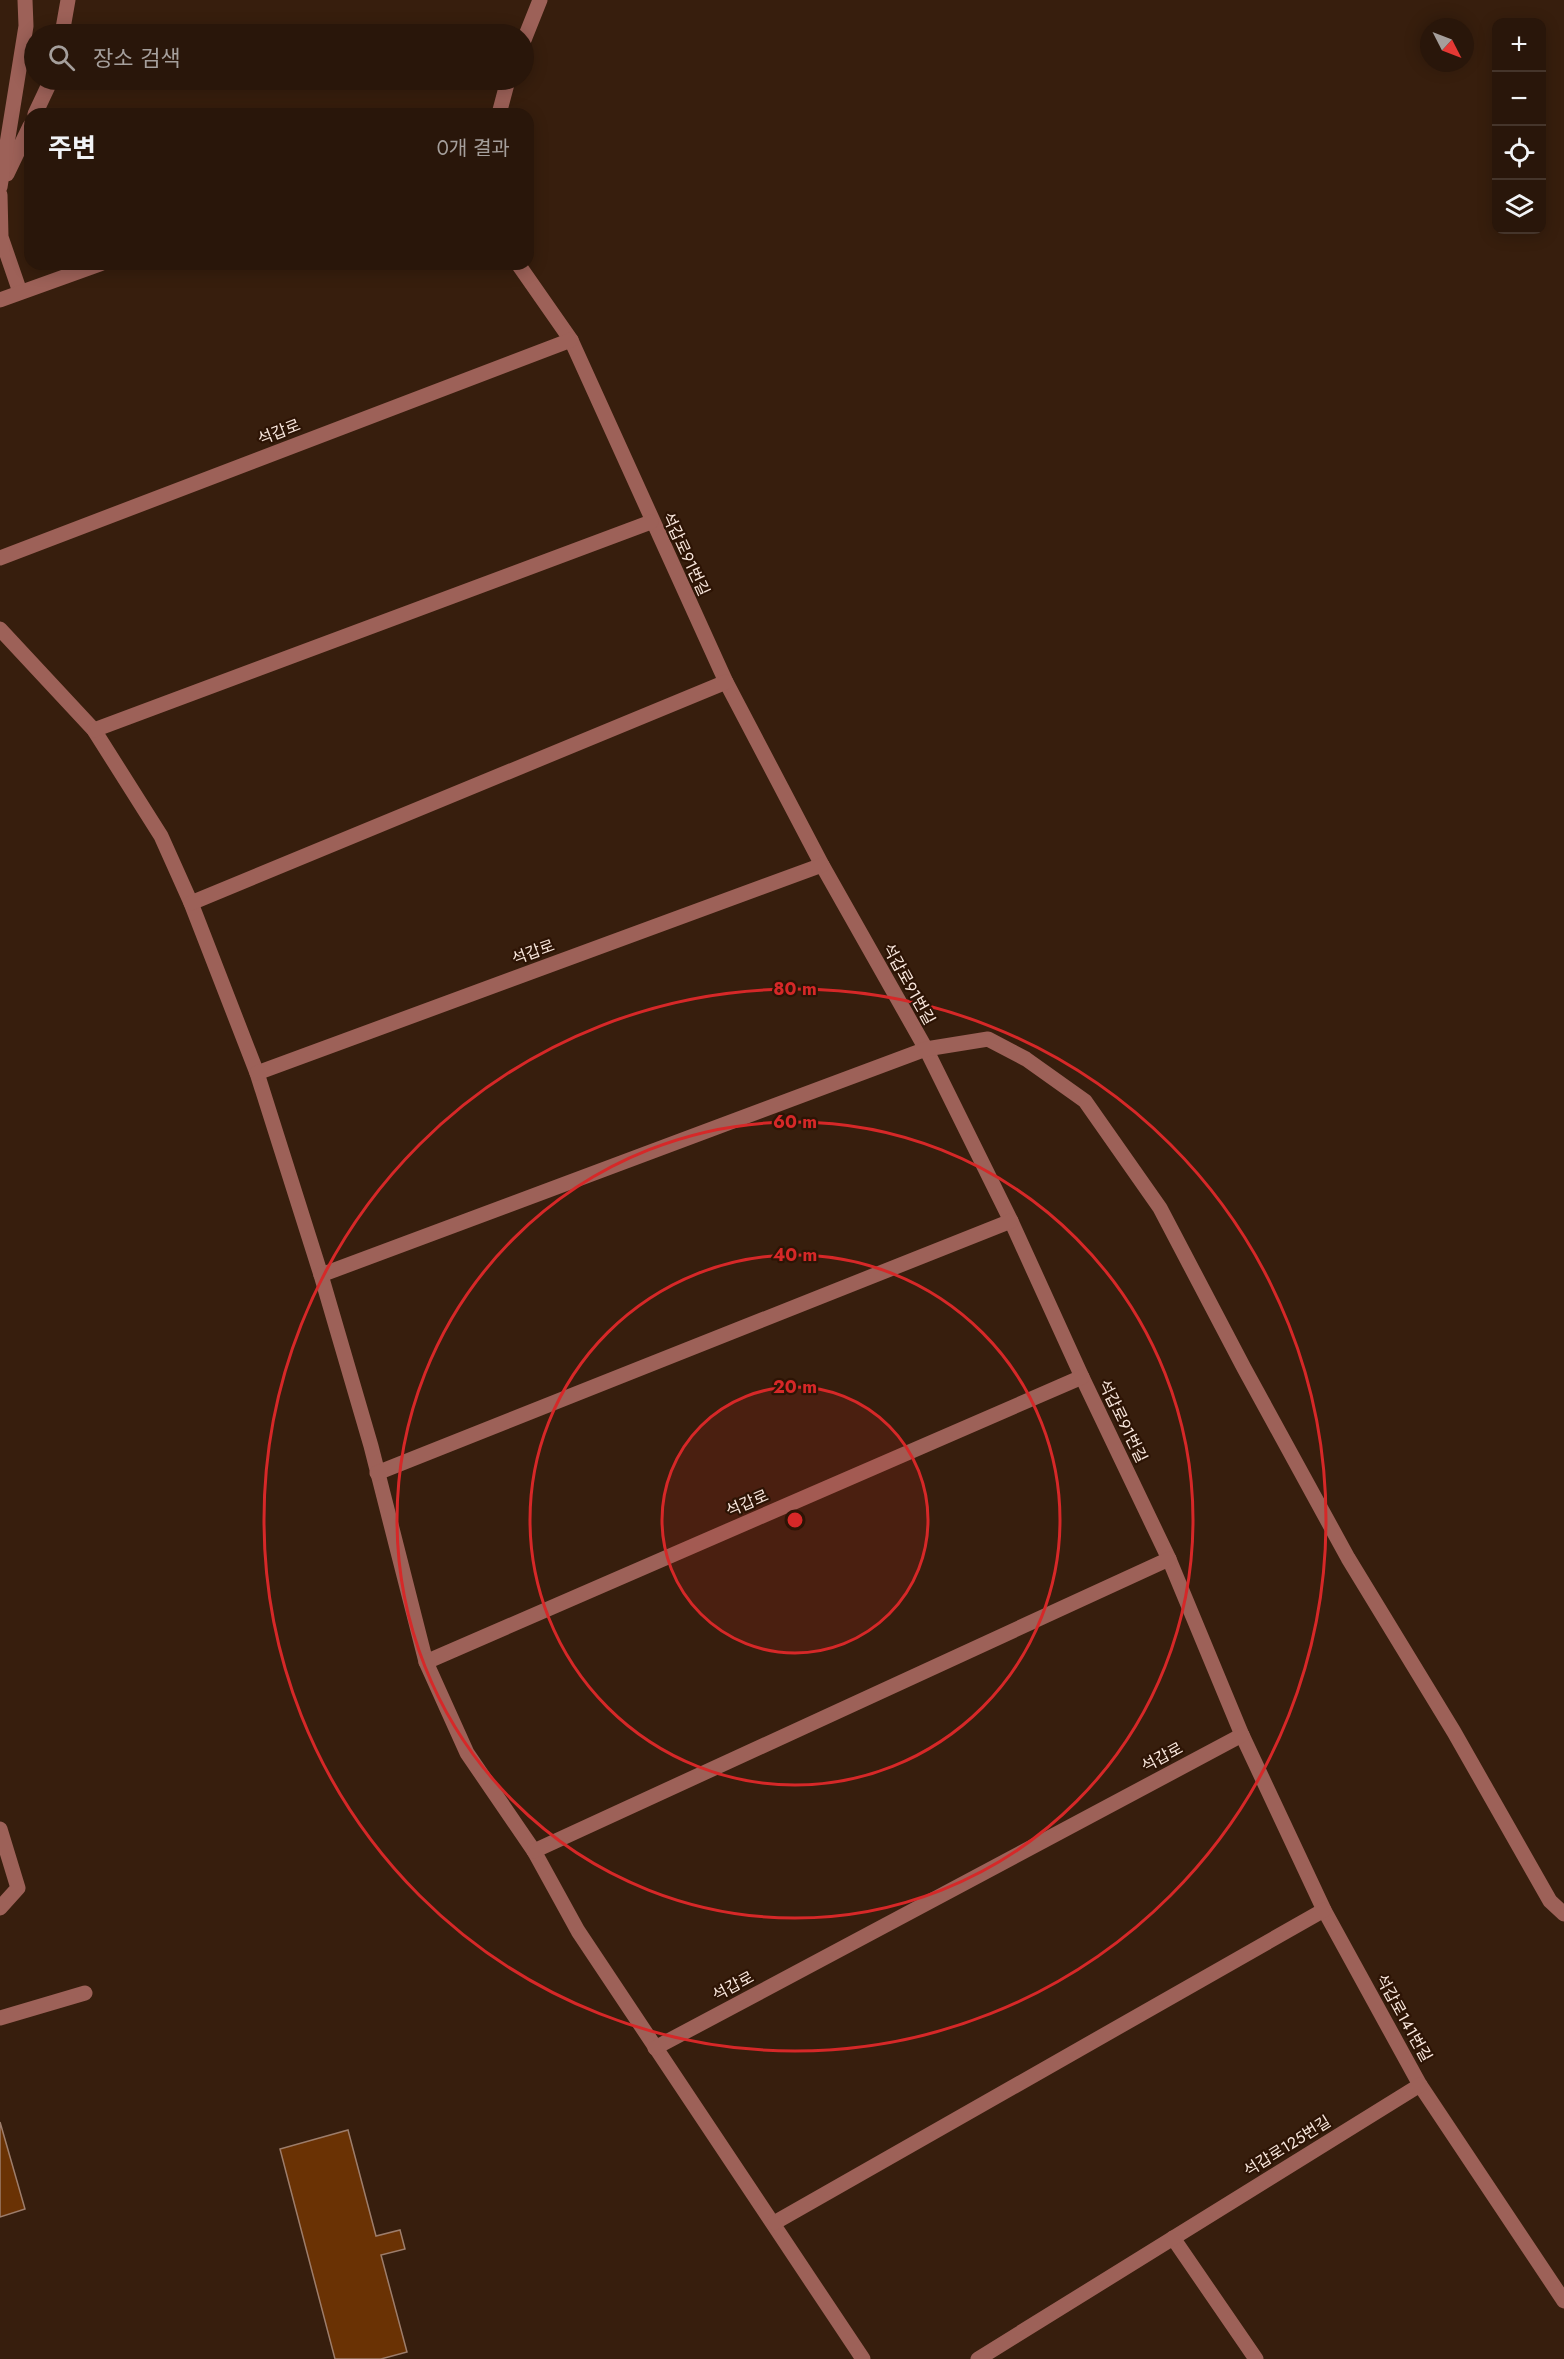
<!DOCTYPE html>
<html lang="ko">
<meta charset="utf-8">
<style>
:root{--surface:#29160a;--page:#352318;--text:#f1f3f6;--muted:#a59f9c;--line:#45352b}
body{margin:0;font-family:Jost,"Noto Sans KR",sans-serif;background:var(--page);color:var(--text)}
.controls{position:absolute;right:18px;top:18px;display:grid;overflow:hidden;border-radius:12px;box-shadow:0 3px 15px #0003}
.controls button{width:54px;height:54px;display:grid;place-items:center;padding:0;border:0;border-bottom:2px solid var(--line);background:var(--surface);color:var(--text);font:30px sans-serif}
.compass{position:absolute;left:1420px;top:18px;width:54px;height:54px;border-radius:50%;background:var(--surface);box-shadow:0 3px 15px #0003;rotate:132deg}
.list{margin:0;padding:0;list-style:none}
h2{display:flex;justify-content:space-between;align-items:center;height:78px;margin:0;padding:0 24px;font-size:26px}
h2 small{font-size:20px;font-weight:400;color:var(--muted)}
.icon{flex:none;width:33px;height:33px;fill:none;stroke:currentColor;stroke-width:2;stroke-linecap:round;stroke-linejoin:round}
.map{position:relative;flex:none;width:1564px;height:2359px;overflow:hidden}
.search{position:absolute;background:var(--surface);box-shadow:0 3px 15px #0003;left:24px;top:24px;width:510px;height:66px;display:flex;align-items:center;gap:15px;box-sizing:border-box;padding:0 21px;border-radius:33px;color:var(--muted);font-size:22px}
.panel{position:absolute;background:var(--surface);box-shadow:0 3px 15px #0003;left:24px;top:108px;width:510px;height:162px;border-radius:18px}
.map>svg:first-child{display:block}
</style>
<div class="map">
<svg width="1564" height="2359" viewBox="0 0 1564 2359">
<rect width="100%" height="100%" fill="#371e0d"/>
<g fill="#6a3204" stroke="#9d7d6b" stroke-width="1.5">
<path d="M0,2122L25,2209L0,2217Z"/>
<path d="M348,2130L376,2236L400,2230L405,2249L381,2255L407,2352L381,2359H335L280,2149Z"/>
</g>
<g fill="none" stroke-linecap="round" stroke-linejoin="round">
<g stroke="#9d6158" stroke-width="15">
<path d="M62,34L68,0"/>
<path d="M524,40L540,0"/>
<path d="M35,114L51,80"/>
<path d="M499,114L508,80"/>
<path d="M7,174L30,126"/>
<path d="M0,187L26,26L25,0"/>
<path d="M0,195L1,237L20,292"/>
<path d="M518,264L571,340L726,682L822,865L926,1049L1011,1221L1082,1377L1169,1559L1242,1735L1324,1910L1420,2085L1564,2301"/>
<path d="M0,300L100,264"/>
<path d="M0,558L571,340"/>
<path d="M0,629L94,730L161,836L191,903L257,1073L321,1275L371,1446L426,1662L467,1753L534,1851L578,1931L863,2359"/>
<path d="M94,730L651,522"/>
<path d="M191,903L726,682"/>
<path d="M257,1073L822,865"/>
<path d="M321,1275L926,1049L988,1039L1026,1059L1085,1101L1160,1208L1244,1368L1348,1558L1454,1732L1550,1901L1564,1914"/>
<path d="M377,1473L1011,1221"/>
<path d="M426,1662L1082,1377"/>
<path d="M0,1829L18,1888L0,1908"/>
<path d="M534,1851L1169,1559"/>
<path d="M0,2018L85,1993"/>
<path d="M655,2048L1242,1735"/>
<path d="M774,2223L1324,1910"/>
<path d="M1173,2238L1256,2359"/>
<path d="M978,2359L1420,2085"/>
</g>
</g>
<circle cx="795" cy="1520" r="133" fill="#d62828" fill-opacity=".12"/>
<g fill="none" stroke="#d62828" stroke-width="3">
<circle cx="795" cy="1520" r="133"/>
<circle cx="795" cy="1520" r="265"/>
<circle cx="795" cy="1520" r="398"/>
<circle cx="795" cy="1520" r="531"/>
</g>
<g text-anchor="middle" dominant-baseline="central" stroke-width="4.5" stroke-linejoin="round" paint-order="stroke">
<g font-size="16" fill="#f9e7dd" stroke="#2d1405">
<text transform="translate(279 432) rotate(-21)">석갑로</text>
<text transform="translate(686 554) rotate(65)">석갑로91번길</text>
<text transform="translate(533 952) rotate(-20)">석갑로</text>
<text transform="translate(909 984) rotate(61)">석갑로91번길</text>
<text transform="translate(1123 1421) rotate(64)">석갑로91번길</text>
<text transform="translate(747 1503) rotate(-23)">석갑로</text>
<text transform="translate(1162 1757) rotate(-28)">석갑로</text>
<text transform="translate(733 1986) rotate(-28)">석갑로</text>
<text transform="translate(1404 2018) rotate(61)">석갑로141번길</text>
<text transform="translate(1287 2146) rotate(-32)">석갑로125번길</text>
</g>
</g>
<circle cx="795" cy="1520" r="9" fill="#d62828" stroke="#2d1405" stroke-width="3"/>
<g font-size="18" text-anchor="middle" font-weight="bold" fill="#d62828" stroke="#2d1405" stroke-width="4.5" stroke-linejoin="round" paint-order="stroke">
<text x="795" y="995">80 m</text>
<text x="795" y="1128">60 m</text>
<text x="795" y="1261">40 m</text>
<text x="795" y="1393">20 m</text>
</g>
</svg>
<div class="controls">
<button>+</button>
<button>−</button>
<button><svg class="icon" aria-label="locate" viewBox="0 0 24 24"><circle cx="12" cy="12" r="6"/><path d="M12 2v4M12 18v4M2 12h4M18 12h4"/></svg></button>
<button><svg class="icon" aria-label="layers" viewBox="0 0 24 24"><path d="M12 4l9 5-9 5-9-5zM3 14l9 5 9-5"/></svg></button>
</div>
<svg class="compass" viewBox="-18 -18 36 36"><path d="M0-13l5 13h-10z" fill="#e53935"/><path d="M0 13l5-13h-10z" fill="#a59f9c"/></svg>
<div class="search"><svg class="icon" aria-label="search" viewBox="0 0 24 24"><circle cx="10" cy="10" r="6"/><path d="M15 15l6 6"/></svg>장소 검색</div>
<section class="panel">
<h2>주변<small>0개 결과</small></h2>
<ul class="list">
</ul>
</section>
</div>
